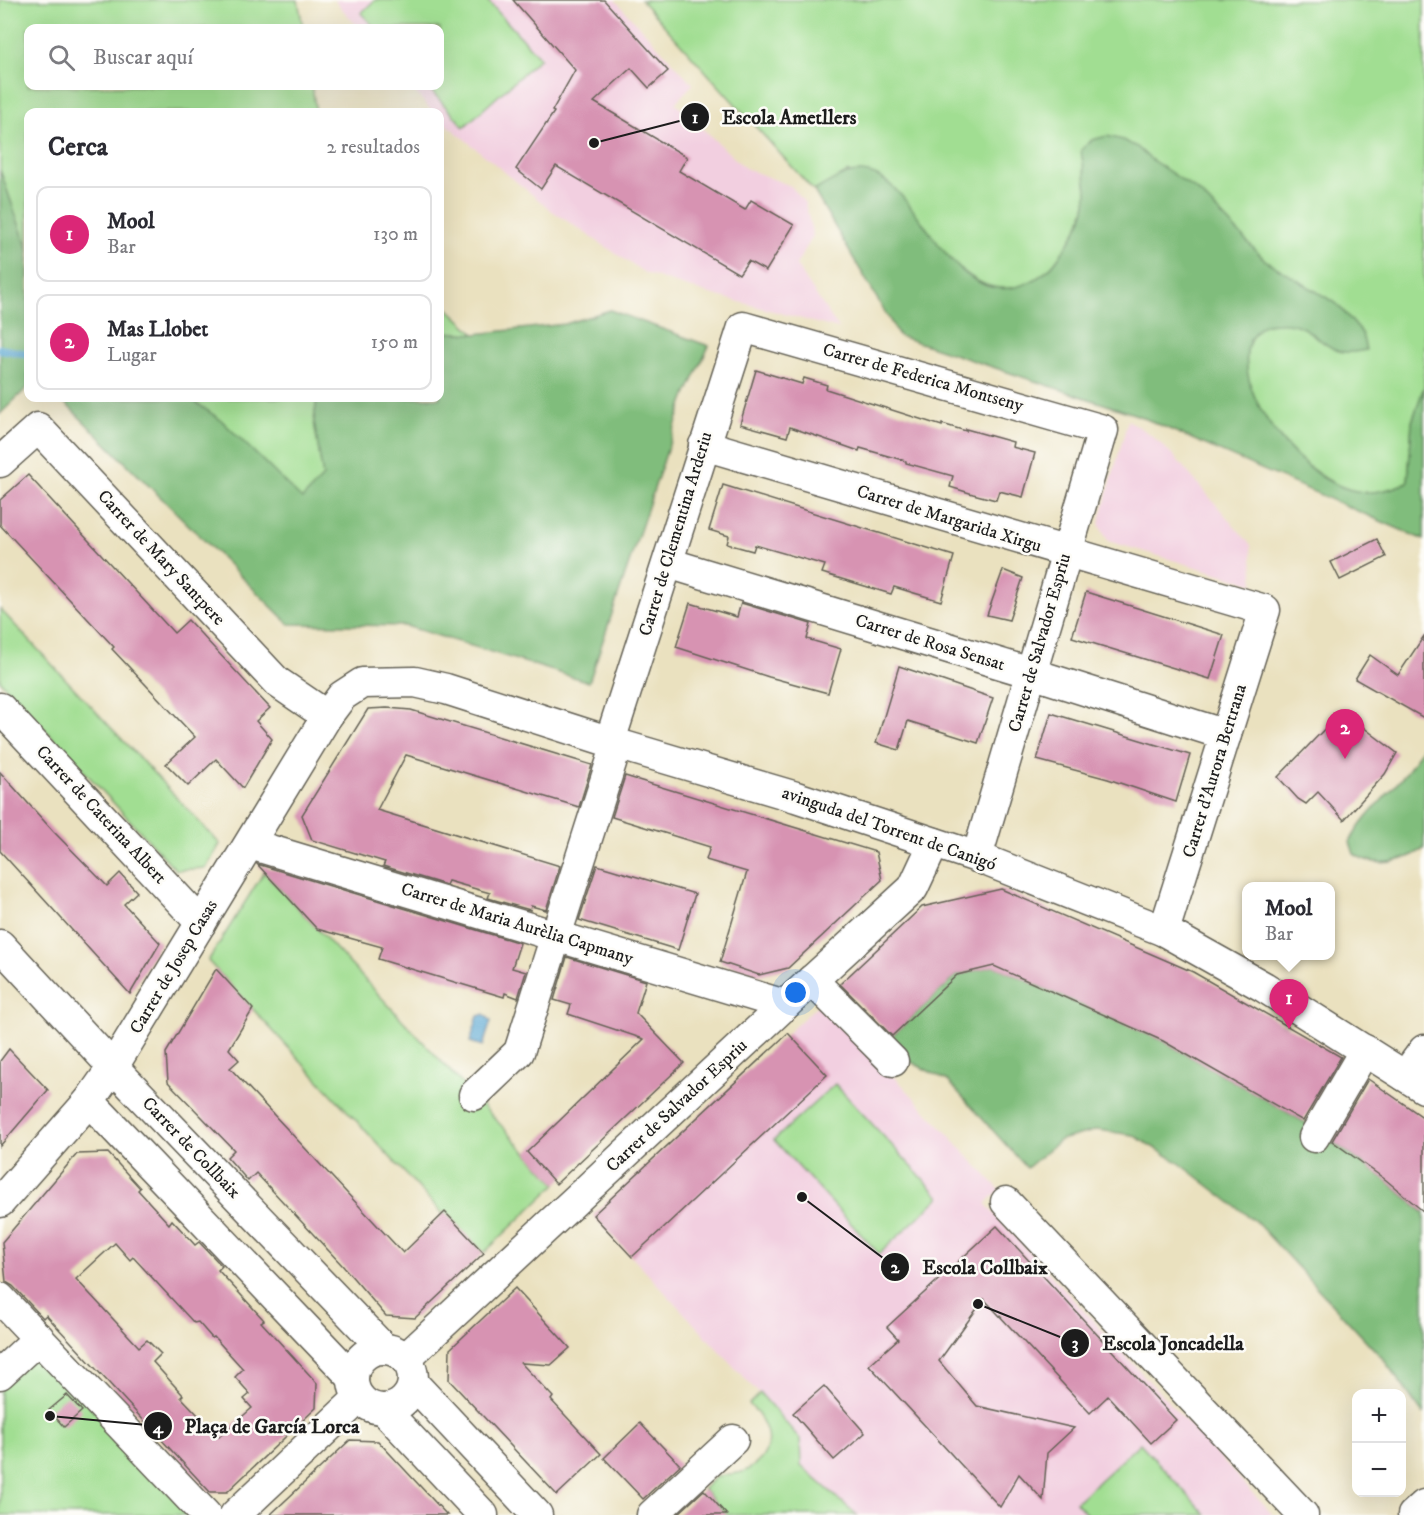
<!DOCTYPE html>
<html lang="es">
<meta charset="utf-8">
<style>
:root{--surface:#fff;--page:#f2f2f3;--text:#2b2b33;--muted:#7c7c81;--line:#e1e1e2;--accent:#db2777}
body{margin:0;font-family:"IM FELL DW Pica",serif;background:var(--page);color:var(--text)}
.controls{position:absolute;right:18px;bottom:18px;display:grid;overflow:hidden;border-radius:12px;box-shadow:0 6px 24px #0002}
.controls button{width:54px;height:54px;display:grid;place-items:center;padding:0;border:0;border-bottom:2px solid var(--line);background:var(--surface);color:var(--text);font:30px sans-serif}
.you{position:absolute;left:796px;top:993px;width:21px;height:21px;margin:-15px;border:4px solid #fff;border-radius:50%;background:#1a73e8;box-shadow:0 0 0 9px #1a73e833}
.badge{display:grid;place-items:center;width:39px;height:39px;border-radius:50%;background:var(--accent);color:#fff;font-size:20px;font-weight:700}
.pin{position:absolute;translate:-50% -50px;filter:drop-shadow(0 2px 3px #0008)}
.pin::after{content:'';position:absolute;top:32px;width:21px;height:18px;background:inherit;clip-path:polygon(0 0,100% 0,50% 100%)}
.popup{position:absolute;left:1242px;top:882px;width:93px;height:78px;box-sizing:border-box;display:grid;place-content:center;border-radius:12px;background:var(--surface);filter:drop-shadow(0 2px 4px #0005);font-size:20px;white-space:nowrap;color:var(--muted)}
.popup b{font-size:22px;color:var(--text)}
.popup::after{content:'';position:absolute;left:50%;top:100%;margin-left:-12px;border:12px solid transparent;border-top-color:var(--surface)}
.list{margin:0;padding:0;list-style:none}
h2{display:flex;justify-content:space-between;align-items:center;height:78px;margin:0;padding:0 24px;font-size:26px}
h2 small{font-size:20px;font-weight:400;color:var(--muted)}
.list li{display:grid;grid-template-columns:39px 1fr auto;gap:18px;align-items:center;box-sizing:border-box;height:96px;margin:0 12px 12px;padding:0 12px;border:2px solid var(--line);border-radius:12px}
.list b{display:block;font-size:22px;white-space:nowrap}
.list p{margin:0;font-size:20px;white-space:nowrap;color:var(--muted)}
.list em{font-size:20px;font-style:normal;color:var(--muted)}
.icon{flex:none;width:33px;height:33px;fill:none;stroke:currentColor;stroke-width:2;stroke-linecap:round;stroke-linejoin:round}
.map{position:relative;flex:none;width:1424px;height:1515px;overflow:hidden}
.search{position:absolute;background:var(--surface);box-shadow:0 6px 24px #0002;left:24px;top:24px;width:420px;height:66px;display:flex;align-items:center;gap:15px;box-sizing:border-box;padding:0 21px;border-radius:12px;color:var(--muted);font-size:22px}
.panel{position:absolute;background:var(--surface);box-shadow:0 6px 24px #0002;left:24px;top:108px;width:420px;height:294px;border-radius:12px}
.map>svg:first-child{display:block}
</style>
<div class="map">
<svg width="1424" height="1515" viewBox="0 0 1424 1515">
<rect width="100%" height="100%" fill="#fdfcf7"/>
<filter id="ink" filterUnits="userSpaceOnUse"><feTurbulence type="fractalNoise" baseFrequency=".0167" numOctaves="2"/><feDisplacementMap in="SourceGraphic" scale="12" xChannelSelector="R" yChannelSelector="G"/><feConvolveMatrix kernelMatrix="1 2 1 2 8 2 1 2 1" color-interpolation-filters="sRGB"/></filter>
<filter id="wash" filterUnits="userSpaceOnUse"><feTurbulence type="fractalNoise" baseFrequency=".008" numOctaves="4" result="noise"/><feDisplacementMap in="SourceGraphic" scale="24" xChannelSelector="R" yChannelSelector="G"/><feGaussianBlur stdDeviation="1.35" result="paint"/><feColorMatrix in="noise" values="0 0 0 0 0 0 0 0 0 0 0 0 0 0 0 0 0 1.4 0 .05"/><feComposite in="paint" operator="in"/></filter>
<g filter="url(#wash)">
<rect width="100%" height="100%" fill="#eae1bf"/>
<g fill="#f2cfe0">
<path d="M337,0H615L693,84L675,103L745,168L791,186L805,203L813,236L796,265L839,329L703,292L645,273L552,211L440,119V112H433L409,86H440V28H359L335,1Z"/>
<path d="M1128,420L1151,435L1173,455L1251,545L1254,584L1108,541L1099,524Z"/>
<path d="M823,1000L1000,1190L985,1204L1273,1515H857L801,1466L800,1438L593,1215Z"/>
</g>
<g fill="#a1de92" stroke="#5e7d57" stroke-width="1.5">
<path d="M0,0H298L303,28H28V86H312L316,112H28V250L0,170Z"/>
<path d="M375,0H487L540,58L464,127L427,86H440V28H375L361,13Z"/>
<path d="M641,0H1424V387L1412,422L1408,482C1395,488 1379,493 1364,492C1309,489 1226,393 1251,339C1254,332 1261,325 1267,324C1275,322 1287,321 1295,323C1301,325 1305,330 1311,331C1328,333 1345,332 1362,333L1337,304L1266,261L1198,191L1149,158L1137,147L1092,140L1081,150C1083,165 1087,180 1087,195C1086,219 1070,242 1056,261C1048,272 1033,282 1020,286C972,301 937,242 912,210C906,202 899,193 891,186C880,179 861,176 848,172L814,191Z"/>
<path d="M440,301L475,334L440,332Z"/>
<path d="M189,398H317L314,421L323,477L302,500L221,420Z"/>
<path d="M0,609L220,844L206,868L176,870L0,681Z"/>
<path d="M264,872L556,1184L484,1253L445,1213L443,1214L208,961Z"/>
<path d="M835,1084L940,1197L879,1254L774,1140Z"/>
<path d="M39,1352L193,1515H0V1389Z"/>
<path d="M760,1393L800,1439L801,1466L857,1515H727L703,1489C707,1485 712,1479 717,1477C726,1473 737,1475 745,1471C778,1454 771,1426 749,1404Z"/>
<path d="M1140,1443L1206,1515H1087L1076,1502Z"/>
</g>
<g fill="#80bd7c" stroke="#4e6c4c" stroke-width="1.5">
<path d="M1107,136L1123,140L1137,147L1149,158L1198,191L1266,261L1337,304L1362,333L1366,350C1355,352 1345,354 1334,349C1313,338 1305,321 1278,323C1273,323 1268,323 1264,325C1255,330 1248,340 1247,351C1242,394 1277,441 1310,468C1324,480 1344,491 1364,492C1378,493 1395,488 1408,482L1412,422L1424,387V540L1137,415L899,336L814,191C834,179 853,165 877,176C923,197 953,307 1019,286C1033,282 1048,272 1056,261C1070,242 1086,220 1087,195C1087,180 1083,165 1081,150L1092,140Z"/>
<path d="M0,170L28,250V387L0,414Z"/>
<path d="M610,310L709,346L684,400L589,682L406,626L289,624L61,399L68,398H189L221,420L302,499L323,477L314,421L317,398H440V332L475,334L565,324Z"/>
<path d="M1424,742V849C1401,863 1377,869 1354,854L1350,842C1369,804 1409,782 1424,742Z"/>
<path d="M994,966L1163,1041L1306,1123L1386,1180L1424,1213V1414H1423L1384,1360L1256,1222L1178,1162L1133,1135L1098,1130L1060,1140L1027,1168L948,1081L913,1063L882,1045L957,975Z"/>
</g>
<path fill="#5aa7d3" stroke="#3b6278" stroke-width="1.5" d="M484,1014L491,1021L483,1046L470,1042L478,1016Z"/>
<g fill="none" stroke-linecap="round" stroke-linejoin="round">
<path stroke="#5aa7d3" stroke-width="8" d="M0,349L28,354"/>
</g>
<g id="blocks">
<g fill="#d793b2" fill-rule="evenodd">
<path d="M513,0H604L668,71L649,88L631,68L594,102L687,157L679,171L745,210L751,200L794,225L766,271L748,261L739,274L556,166L541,189L516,169L554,112L552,111L575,70Z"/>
<path d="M756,370L802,384L804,378L827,385L826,389L942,426V424L966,431V429L1013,442L1012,447L1035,453L1023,497L999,491L996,500L973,494L950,487L953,476L906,463V461L860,448L859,451L790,427L787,437L740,424Z"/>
<path d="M28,475L174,633L188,620L270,708L256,721L272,739L243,788L216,759L188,786L166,764L195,737L112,649L114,647L0,525V500Z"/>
<path d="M723,485L954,556L941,601L894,587L891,594L822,573L825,565L755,545L753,551L727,544L729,536L709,530Z"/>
<path d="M1377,539L1386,557L1340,580L1331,562Z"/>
<path d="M1003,570L1023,578L1009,620L987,615Z"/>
<path d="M1086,592L1224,635L1210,679L1072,637Z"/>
<path d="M690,603L737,617L741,603L811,624L807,639L841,649L828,693L769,677L676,647Z"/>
<path d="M1424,636V718L1355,679L1370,655L1398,675Z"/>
<path d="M899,666L993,698L978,743L908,721L899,750L876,743Z"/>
<path d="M387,708L411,710L592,765L579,807L406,755L377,810L560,866L546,910L531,906L530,910L488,898L490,893L448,881L446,885L383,866L385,862L312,840L302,815L368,709Z"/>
<path d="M1342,711L1397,753L1385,774L1344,820L1318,792L1306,804L1298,799L1278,777Z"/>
<path d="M1051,713L1190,755L1176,802L1108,779L1037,760Z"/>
<path d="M0,772L53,831L107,886L120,873L137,892L124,904L160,943L130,994L0,851Z"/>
<path d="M625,776L876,852L882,880L788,968L759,975L720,962L747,872L706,860L710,847L612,817Z"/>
<path d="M257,864L520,943L512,968L526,972L518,998L505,993L504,997L378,959L382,947L317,929Z"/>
<path d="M597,865L695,894L678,950L579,920Z"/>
<path d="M1001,889L1193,972L1341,1057L1303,1121L1163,1041L994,966L957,975L892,1036L840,984L922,907Z"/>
<path d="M567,957L646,981L636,1013L684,1063L556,1184L527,1152L644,1039L568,1014L571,1005L554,1000Z"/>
<path d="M216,969L253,1009L229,1049L239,1060L230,1068L403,1253L445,1212L484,1253L415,1318L386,1316L342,1265L256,1173L248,1181L227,1157L234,1150L168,1082L166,1053Z"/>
<path d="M788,1033L827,1075L632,1257L593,1215Z"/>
<path d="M9,1049L48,1090L0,1146V1061Z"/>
<path d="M1368,1079L1424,1118V1212L1386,1180L1332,1141Z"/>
<path d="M108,1153L140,1188L138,1190L169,1224L172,1220L195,1245L199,1242L222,1266L218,1270L264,1320L261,1322L317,1383L316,1408L227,1492H210L46,1315L43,1318L13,1286L6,1282L2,1242L77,1154ZM115,1243L130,1260L133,1257L194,1323L198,1322L212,1338L214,1337L243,1369L235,1377L250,1394L244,1399L252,1408L219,1437L181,1397L183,1395L153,1362L161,1354L147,1340L139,1347L76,1279Z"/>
<path d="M997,1226L1176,1420L1151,1443L1108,1396L1090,1413L984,1299L939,1361L977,1406L1074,1428L1047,1453L1043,1500L1019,1474L1000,1507L869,1365L898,1339L887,1327Z"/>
<path d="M515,1288L570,1348L551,1365L521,1363L553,1397L551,1400L601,1454L557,1495L449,1380L450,1349Z"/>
<path d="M824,1386L865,1433L834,1460L793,1413Z"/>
<path d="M67,1395L82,1411L64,1427L49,1410Z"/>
<path d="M640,1423L680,1465L643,1499L604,1458Z"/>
<path d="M350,1440L378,1441L447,1515H270Z"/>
<path d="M704,1490L727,1515H677Z"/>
</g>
</g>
</g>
<g filter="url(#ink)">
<use href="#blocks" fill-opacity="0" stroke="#646155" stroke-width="1.5"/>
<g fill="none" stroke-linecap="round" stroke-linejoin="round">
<g stroke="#646155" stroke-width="33">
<g id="minor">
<path d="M704,445L1265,610L1164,931"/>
<path d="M0,462L38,428L277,682L327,716"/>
<path d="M668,563L1031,673L1226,735"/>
<path d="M0,708L201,923"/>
<path d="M610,741L743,327L1103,430L977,857"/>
<path d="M250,844L785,1005"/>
<path d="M0,945L113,1067L384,1349"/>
<path d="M812,980L893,1061"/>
<path d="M1405,1076L1424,1050"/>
<path d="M474,1095L519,1052L617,744"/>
<path d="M89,1101L353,1378"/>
<path d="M1314,1137L1365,1050"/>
<path d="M0,1202L89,1101L113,1067L327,716L342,696L362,683L415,682L446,689L617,744L796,797L977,857L1164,931L1264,987L1424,1088"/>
<path d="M1006,1202L1303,1515"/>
<path d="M0,1298L206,1515"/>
<circle cx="383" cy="1379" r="30"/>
<path d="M405,1359L785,1005L913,888L934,843"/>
<path d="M0,1374L39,1338"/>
<path d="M413,1383L537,1515"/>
<path d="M383,1409L483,1515"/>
<path d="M235,1515L359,1398"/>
<path d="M652,1515L733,1440"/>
<path d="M1413,1515L1424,1505"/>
</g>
</g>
<use href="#minor" stroke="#fff" stroke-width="30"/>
</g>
</g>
<g text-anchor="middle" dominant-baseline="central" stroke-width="5" stroke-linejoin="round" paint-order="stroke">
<g font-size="18" fill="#1c1c1c" stroke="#fdfcf7">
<text transform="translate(923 378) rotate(16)">Carrer de Federica Montseny</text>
<text transform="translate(949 519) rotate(17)">Carrer de Margarida Xirgu</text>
<text transform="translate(676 534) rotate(-73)">Carrer de Clementina Arderiu</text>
<text transform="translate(161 558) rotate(47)">Carrer de Mary Santpere</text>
<text transform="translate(930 643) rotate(17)">Carrer de Rosa Sensat</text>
<text transform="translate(1040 643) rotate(-74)">Carrer de Salvador Espriu</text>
<text transform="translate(1215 771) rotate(-73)">Carrer d'Aurora Bertrana</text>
<text transform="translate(101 815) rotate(47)">Carrer de Caterina Albert</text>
<text transform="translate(889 829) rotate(19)">avinguda del Torrent de Canigó</text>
<text transform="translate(517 924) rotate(17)">Carrer de Maria Aurèlia Capmany</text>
<text transform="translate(174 967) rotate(-59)">Carrer de Josep Casas</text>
<text transform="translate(677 1106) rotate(-43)">Carrer de Salvador Espriu</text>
<text transform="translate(191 1148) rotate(46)">Carrer de Collbaix</text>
</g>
</g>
<path fill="none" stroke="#1c1c1c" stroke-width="2" d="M594 143L695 117M802 1197L895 1267M978 1304L1075 1343M50 1416L158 1426"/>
<g fill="#1c1c1c" stroke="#fdfcf7" stroke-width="2">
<circle cx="594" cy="143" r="6"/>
<circle cx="802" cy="1197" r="6"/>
<circle cx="978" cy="1304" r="6"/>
<circle cx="50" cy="1416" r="6"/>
<circle cx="695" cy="117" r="15"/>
<circle cx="895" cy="1267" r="15"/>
<circle cx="1075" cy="1343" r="15"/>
<circle cx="158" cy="1426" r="15"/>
</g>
<g font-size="18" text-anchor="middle" font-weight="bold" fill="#fff">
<text x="695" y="123">1</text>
<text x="895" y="1273">2</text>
<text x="1075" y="1349">3</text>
<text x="158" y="1433">4</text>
</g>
<g font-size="20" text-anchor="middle" font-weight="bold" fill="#1c1c1c" stroke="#fdfcf7" stroke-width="5" stroke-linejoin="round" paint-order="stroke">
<text x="789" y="124">Escola Ametllers</text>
<text x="985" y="1274">Escola Collbaix</text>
<text x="1173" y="1350">Escola Joncadella</text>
<text x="272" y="1433">Plaça de García Lorca</text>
</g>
</svg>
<div class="controls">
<button>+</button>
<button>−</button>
</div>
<div class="you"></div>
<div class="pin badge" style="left:1289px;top:1029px">1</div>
<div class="popup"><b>Mool</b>Bar</div>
<div class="pin badge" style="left:1345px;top:759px">2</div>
<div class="search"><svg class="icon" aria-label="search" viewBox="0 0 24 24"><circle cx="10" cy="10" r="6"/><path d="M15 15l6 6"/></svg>Buscar aquí</div>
<section class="panel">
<h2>Cerca<small>2 resultados</small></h2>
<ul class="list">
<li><span class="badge">1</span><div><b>Mool</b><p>Bar</p></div><em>130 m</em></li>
<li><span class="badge">2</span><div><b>Mas Llobet</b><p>Lugar</p></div><em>150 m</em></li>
</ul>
</section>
</div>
